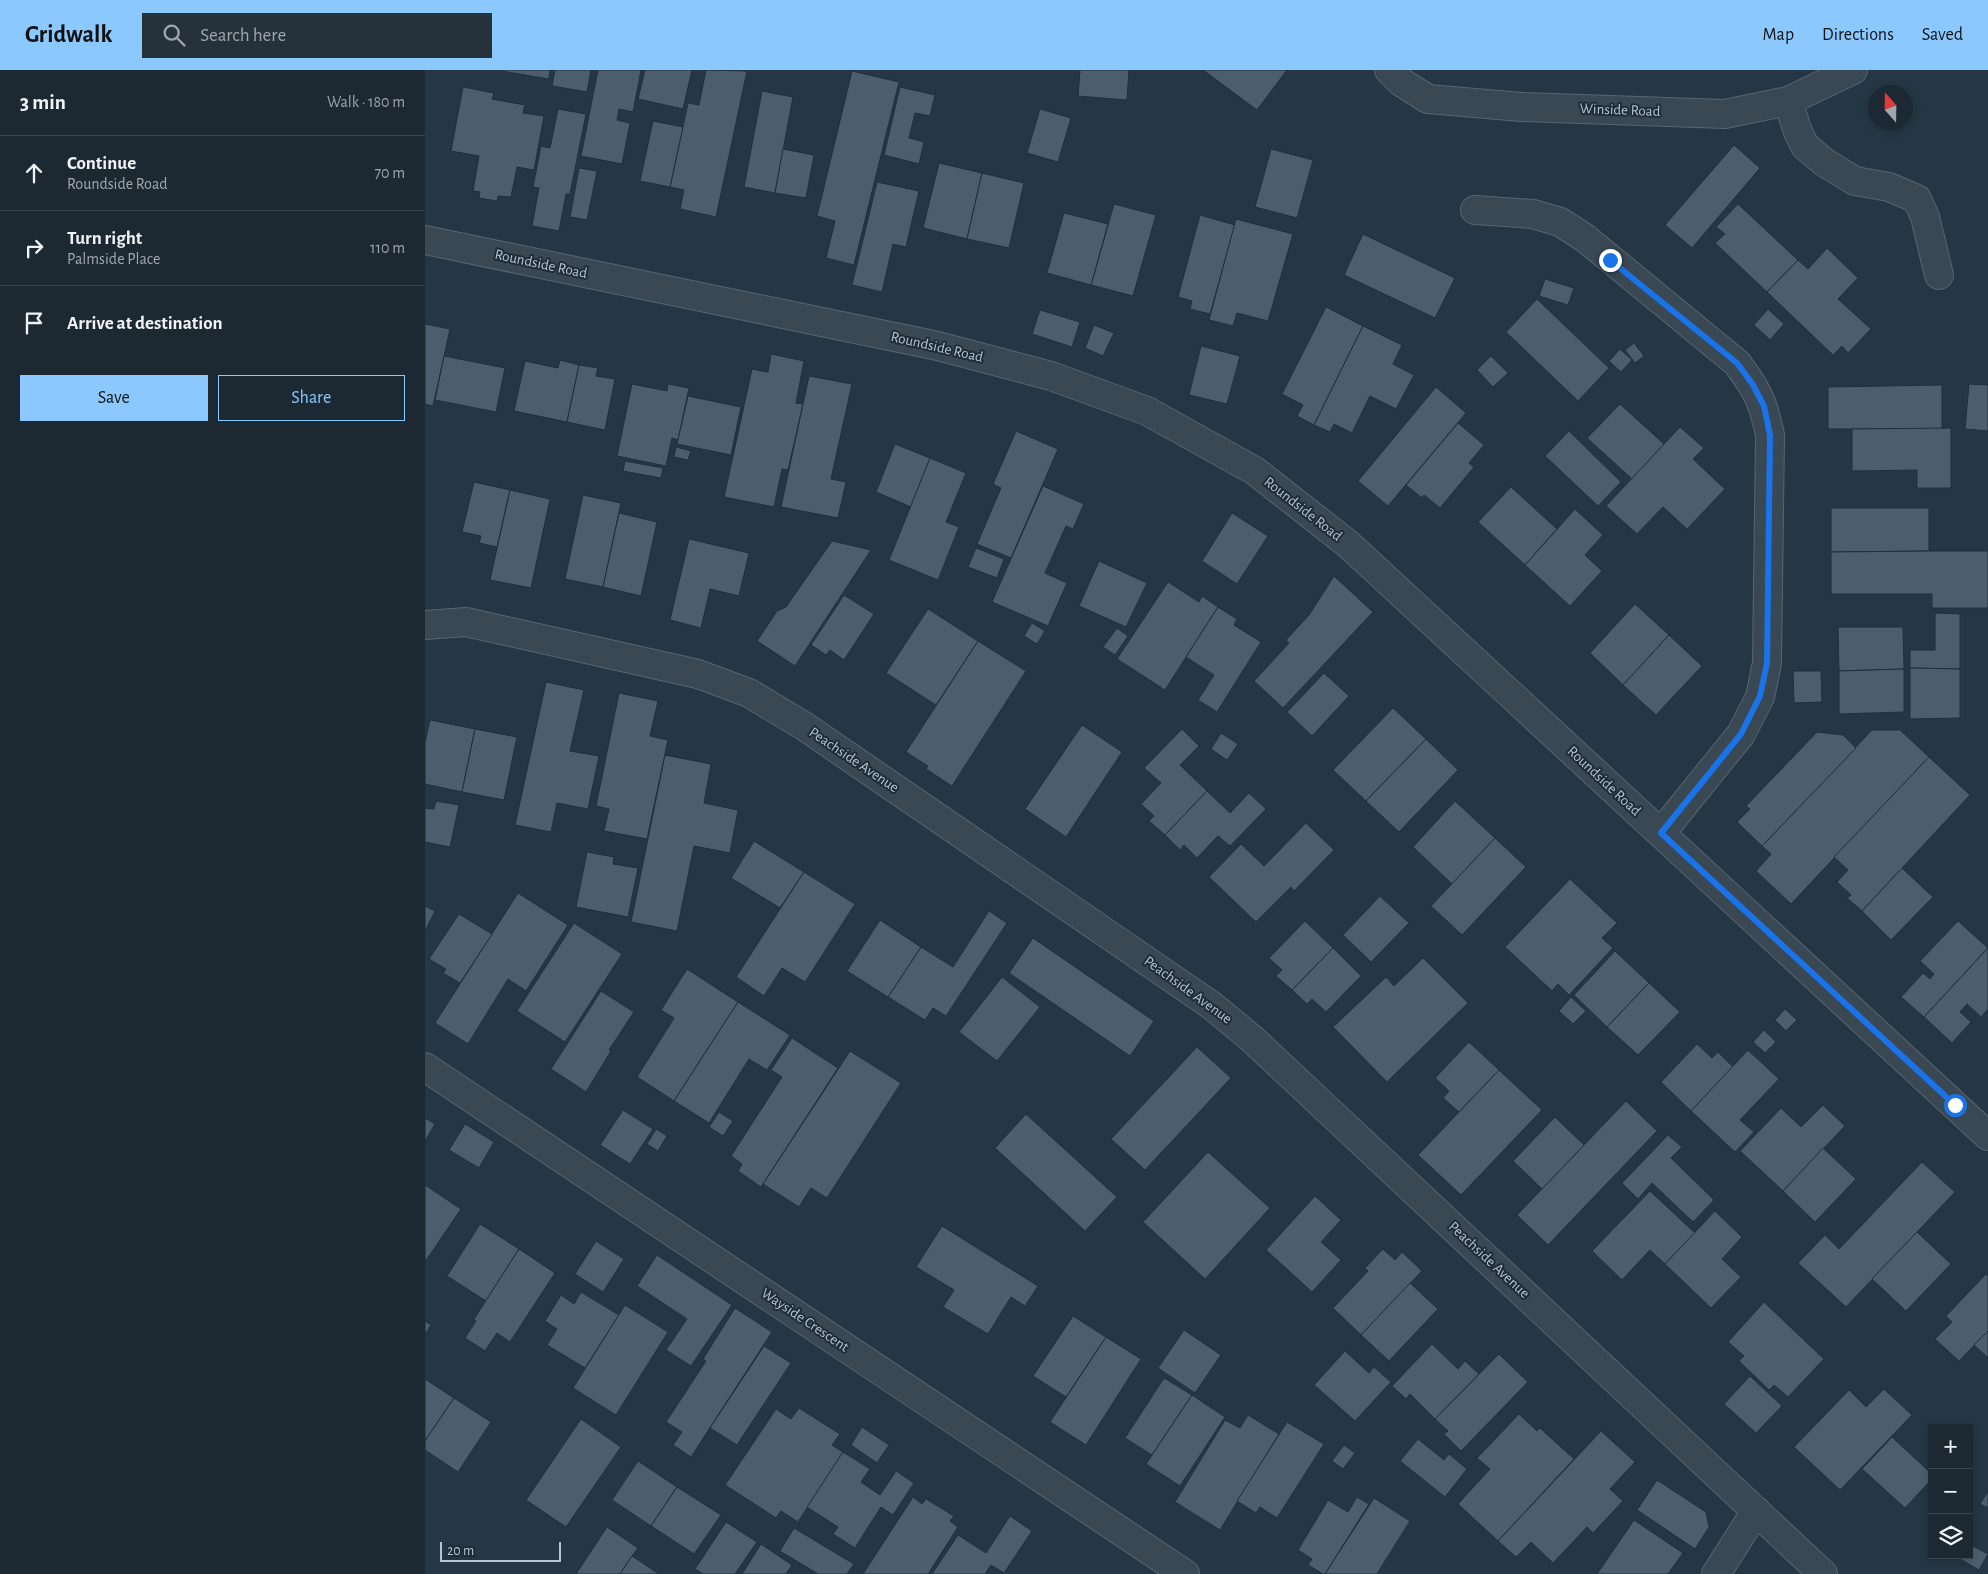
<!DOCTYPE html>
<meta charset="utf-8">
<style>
:root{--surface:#1c2933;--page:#25313b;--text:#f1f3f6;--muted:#a0a6ac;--line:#3a454e;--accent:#8bc8fe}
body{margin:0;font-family:"Alegreya Sans",sans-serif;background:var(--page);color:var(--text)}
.controls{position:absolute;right:15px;bottom:15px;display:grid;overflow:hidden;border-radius:0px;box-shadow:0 2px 8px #0003}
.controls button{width:45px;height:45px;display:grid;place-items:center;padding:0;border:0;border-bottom:1px solid var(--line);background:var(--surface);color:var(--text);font:25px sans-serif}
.compass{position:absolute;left:1443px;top:15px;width:45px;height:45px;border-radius:50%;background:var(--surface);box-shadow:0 2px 8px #0003;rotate:340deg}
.scale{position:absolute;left:15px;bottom:12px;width:121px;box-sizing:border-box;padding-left:5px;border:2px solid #b7c3cd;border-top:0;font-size:14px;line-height:18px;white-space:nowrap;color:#b7c3cd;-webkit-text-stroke:4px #1e2d39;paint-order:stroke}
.stop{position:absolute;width:15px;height:15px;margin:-11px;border:4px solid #1a73e8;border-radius:50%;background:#fff}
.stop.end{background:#1a73e8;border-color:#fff;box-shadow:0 1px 5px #0008}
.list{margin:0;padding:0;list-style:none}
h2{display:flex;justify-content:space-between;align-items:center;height:65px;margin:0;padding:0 20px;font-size:21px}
h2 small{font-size:16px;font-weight:400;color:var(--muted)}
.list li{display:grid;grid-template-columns:32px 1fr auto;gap:15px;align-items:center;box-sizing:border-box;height:75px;padding:0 20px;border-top:1px solid var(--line)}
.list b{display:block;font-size:19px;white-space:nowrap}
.list p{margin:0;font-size:16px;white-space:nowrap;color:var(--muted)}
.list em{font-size:16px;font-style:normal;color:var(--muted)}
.actions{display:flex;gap:10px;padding:15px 20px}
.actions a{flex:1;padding:11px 0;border:1px solid var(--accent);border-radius:0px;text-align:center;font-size:18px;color:var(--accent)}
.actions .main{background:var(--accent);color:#111}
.icon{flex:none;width:28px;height:28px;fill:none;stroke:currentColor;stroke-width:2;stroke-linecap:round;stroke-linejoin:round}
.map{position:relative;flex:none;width:1563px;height:1504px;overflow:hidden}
header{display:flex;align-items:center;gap:30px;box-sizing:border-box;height:70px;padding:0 25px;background:var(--accent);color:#111}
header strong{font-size:24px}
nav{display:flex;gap:28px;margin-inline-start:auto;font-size:18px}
.search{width:350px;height:45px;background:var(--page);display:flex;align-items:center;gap:12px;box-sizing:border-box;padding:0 18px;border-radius:0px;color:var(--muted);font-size:19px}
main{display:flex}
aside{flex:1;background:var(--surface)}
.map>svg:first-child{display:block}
</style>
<header>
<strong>Gridwalk</strong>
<div class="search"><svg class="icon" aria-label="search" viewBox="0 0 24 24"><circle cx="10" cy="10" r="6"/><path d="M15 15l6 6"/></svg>Search here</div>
<nav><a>Map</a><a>Directions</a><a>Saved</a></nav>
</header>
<main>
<aside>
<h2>3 min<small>Walk · 180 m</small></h2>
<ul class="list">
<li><svg class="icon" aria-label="ahead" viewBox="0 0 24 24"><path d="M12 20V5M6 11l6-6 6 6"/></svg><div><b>Continue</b><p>Roundside Road</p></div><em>70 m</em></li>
<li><svg class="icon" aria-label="right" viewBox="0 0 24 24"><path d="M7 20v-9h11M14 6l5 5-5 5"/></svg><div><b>Turn right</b><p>Palmside Place</p></div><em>110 m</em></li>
<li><svg class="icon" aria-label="arrive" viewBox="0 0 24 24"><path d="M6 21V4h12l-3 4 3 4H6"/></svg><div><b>Arrive at destination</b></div></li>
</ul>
<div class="actions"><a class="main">Save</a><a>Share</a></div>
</aside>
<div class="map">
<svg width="1563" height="1504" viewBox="0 0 1563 1504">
<rect width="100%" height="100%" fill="#253744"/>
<g fill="#4c5e6d" stroke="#202f3b">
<path d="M76,0H125L124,9L76,1Z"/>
<path d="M130,0H166L162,22L127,16Z"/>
<path d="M173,0H216L208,42L194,39L192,50L205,53L197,94L156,86Z"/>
<path d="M220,0H267L258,39L213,29Z"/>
<path d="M281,0L322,1L291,147L255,139L259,120L245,117L263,33L274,35Z"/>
<path d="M655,0H704L702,30L653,26Z"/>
<path d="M778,0H862L832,40Z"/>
<path d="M427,1L474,12L429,195L401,188L410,151L392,146Z"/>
<path d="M38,17L69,23L67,29L100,35L98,43L119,46L109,100L92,97L86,127L73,126L72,131L54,128L55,122L48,121L54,86L26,81Z"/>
<path d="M475,17L510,25L505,46L490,43L484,68L499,72L494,94L459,85Z"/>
<path d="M337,21L368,27L350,123L319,117Z"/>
<path d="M133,39L161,44L145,124H141L134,161L107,156L114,118L108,117L116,76L125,78Z"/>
<path d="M615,39L646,48L633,92L602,83Z"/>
<path d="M228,51L258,57L245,117L215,111Z"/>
<path d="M1309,75L1335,98L1267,178L1240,155Z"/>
<path d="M358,79L389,85L381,128L350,123Z"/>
<path d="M846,79L888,90L872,148L830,137Z"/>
<path d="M514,93L557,103L542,169L498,158Z"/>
<path d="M154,98L172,101L162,150L145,147Z"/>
<path d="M557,103L599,113L584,178L542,169Z"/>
<path d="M452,112L494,121L481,177L468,174L457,222L427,215Z"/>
<path d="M689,134L731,145L708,226L666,215Z"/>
<path d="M1313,134L1373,190L1342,222L1290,173L1300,164L1291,157Z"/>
<path d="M639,143L683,154L666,215L622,203Z"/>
<path d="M775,145L810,155L785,244L765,239L767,231L753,227Z"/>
<path d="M811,149L868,164L843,251L812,243L808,256L784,250Z"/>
<path d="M938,164L1030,208L1010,248L919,205Z"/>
<path d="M1402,178L1433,208L1413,229L1446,259L1423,283L1417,276L1408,285L1342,222L1373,190L1383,199Z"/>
<path d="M1120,209L1149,218L1143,235L1114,226Z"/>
<path d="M1112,229L1184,298L1153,331L1081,262Z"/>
<path d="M901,237L938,256L889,355L872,346L878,335L857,324Z"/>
<path d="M1343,239L1359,254L1345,270L1329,255Z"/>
<path d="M615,240L655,252L647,277L607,264Z"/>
<path d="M0,254L25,259L8,336L0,334Z"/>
<path d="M669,255L689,263L678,286L660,278Z"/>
<path d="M938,256L977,275L968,294L989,305L971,339L945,326L927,363L909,354L905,362L889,355Z"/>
<path d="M1209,273L1219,286L1210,293L1200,280Z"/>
<path d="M776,276L815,286L802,334L764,325Z"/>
<path d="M1195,279L1207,290L1196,302L1184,291Z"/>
<path d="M346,284L379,291L371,333L378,334L363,400L357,399L349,437L299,427L327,299L343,302Z"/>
<path d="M19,286L80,298L71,342L10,330Z"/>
<path d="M1066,286L1083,303L1068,317L1052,300Z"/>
<path d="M135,290L154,295L142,352L89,341L100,291L133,298Z"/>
<path d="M154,295L173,298L171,306L190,309L180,360L142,352Z"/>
<path d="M384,306L427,314L406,409L421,412L413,448L356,437Z"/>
<path d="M207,314L242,321L243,314L264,318L253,370L247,368L241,396L192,386Z"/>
<path d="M1544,314L1563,315V361L1540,359Z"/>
<path d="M1517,315V359H1403V317Z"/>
<path d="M1011,317L1041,343L963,436L933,411Z"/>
<path d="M263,326L316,337L306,385L252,374Z"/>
<path d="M1195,334L1239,374L1207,409L1162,368Z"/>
<path d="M1033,353L1059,375L1044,393L1049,397L1015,438L999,425L997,428L981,415Z"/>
<path d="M1255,357L1279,378L1268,389L1300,419L1262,459L1238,437L1212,464L1181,436Z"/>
<path d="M1526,358V418H1492V400L1427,401V359Z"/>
<path d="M591,361L633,379L586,488L552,474L576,418L568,414Z"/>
<path d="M1144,361L1196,412L1173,436L1120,386Z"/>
<path d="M470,374L505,388L486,437L451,422Z"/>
<path d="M251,377L266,381L263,390L249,387Z"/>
<path d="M505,388L541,403L521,452L534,457L513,510L464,490Z"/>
<path d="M200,391L238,398L236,408L198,401Z"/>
<path d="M49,412L85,420L72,477L54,473L56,466L37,462Z"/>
<path d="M618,416L659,434L648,459L641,456L620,503L642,513L623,556L567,532Z"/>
<path d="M1086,417L1132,459L1100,495L1053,452Z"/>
<path d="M85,420L125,429L106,518L65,510Z"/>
<path d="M158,425L196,433L178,517L140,509Z"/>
<path d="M1406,438H1504V481L1406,482Z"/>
<path d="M1150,439L1178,465L1160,485L1177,501L1145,536L1100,495Z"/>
<path d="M194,443L232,452L216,526L178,517Z"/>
<path d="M807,443L843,466L812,514L777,491Z"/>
<path d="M264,469L324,483L314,526L285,519L276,558L245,550Z"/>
<path d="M407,471L446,480L370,596L332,571L352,541L361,537Z"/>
<path d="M551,478L579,489L572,508L543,497Z"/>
<path d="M1504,481H1563V538H1507V524H1406V482Z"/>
<path d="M674,491L722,513L701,557L654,536Z"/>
<path d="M909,506L948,542L858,638L829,611L864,573L861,570L884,545Z"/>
<path d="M743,512L774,532L777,526L793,537L740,620L692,589Z"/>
<path d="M419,525L449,544L419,590L405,580L401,585L386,575Z"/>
<path d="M1210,534L1244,565L1198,615L1165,583Z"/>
<path d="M793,537L812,549L809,555L836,572L792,642L773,630L789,605L761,587Z"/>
<path d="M503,539L553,571L511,635L461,603Z"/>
<path d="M1510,543L1535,544V599L1485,598V580H1510Z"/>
<path d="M607,553L620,561L612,574L599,566Z"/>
<path d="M1413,557H1478L1479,599L1414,601Z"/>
<path d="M692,558L703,566L690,585L678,577Z"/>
<path d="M1244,565L1277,596L1231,645L1198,615Z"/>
<path d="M553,571L601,601L527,716L501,699L503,696L481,682Z"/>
<path d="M1485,598L1535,599V648L1485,649Z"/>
<path d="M1479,599V642L1414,644V601Z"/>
<path d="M1368,601H1396L1397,632L1369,633Z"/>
<path d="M899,603L924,626L887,666L862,642Z"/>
<path d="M121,612L159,620L145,681L174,686L163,739L132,733L126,762L90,755Z"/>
<path d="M194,623L233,631L225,666L243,670L222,769L179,761L184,739L171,736Z"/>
<path d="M968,638L1001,669L941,731L908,700Z"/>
<path d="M5,650L50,659L37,722L0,714V673Z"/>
<path d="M657,655L697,682L641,767L600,739Z"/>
<path d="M50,659L92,667L79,730L37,722Z"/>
<path d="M757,659L774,676L755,695L782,721L740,765L724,751L729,746L716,734L736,713L719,698Z"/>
<path d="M1447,660H1475L1504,687L1366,834L1331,801L1346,784L1337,776Z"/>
<path d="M1392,662L1418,665L1431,678L1337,776L1312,752L1325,739L1321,736Z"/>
<path d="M796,663L813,674L802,690L786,679Z"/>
<path d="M1001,669L1033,700L974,762L941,731Z"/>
<path d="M240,685L286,694L279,733L313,740L305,783L269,776L252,861L206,852Z"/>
<path d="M1504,687L1545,725L1437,841L1422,828L1426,825L1412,812L1423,800L1409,787Z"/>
<path d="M782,721L805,743L824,723L841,739L805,776L793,766L772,788L759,775L755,780L740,765Z"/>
<path d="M11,731L34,735L25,777L0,772V738L9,739Z"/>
<path d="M1030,731L1070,768L1027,814L988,777Z"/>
<path d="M881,753L909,780L869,821L866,817L831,852L784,807L816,774L839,796Z"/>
<path d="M1070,768L1101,797L1037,865L1006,836Z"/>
<path d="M329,771L379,802L355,838L306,808Z"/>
<path d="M162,782L189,787L188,794L213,798L203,847L151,837Z"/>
<path d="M1477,798L1508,827L1466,870L1437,841Z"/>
<path d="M379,802L430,834L380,912L357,898L339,926L311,907Z"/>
<path d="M1145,809L1192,853L1177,868L1188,878L1144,925L1133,914L1127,921L1080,877Z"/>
<path d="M93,823L143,855L101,921L83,909L43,974L10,953Z"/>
<path d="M955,826L984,853L946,892L918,865Z"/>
<path d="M0,836L10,841L0,861Z"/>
<path d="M564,841L582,853L521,946L508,938L500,950L463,927L496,877L528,897Z"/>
<path d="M34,844L67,864L35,913L18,903L21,899L4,889Z"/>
<path d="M455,850L496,877L463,927L422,901Z"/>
<path d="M880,851L908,878L867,920L851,906L857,900L844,888Z"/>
<path d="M1533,851L1563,878L1499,947L1476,927L1498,903L1505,909L1509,904L1495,891Z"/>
<path d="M149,853L197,884L140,972L92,941Z"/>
<path d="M608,868L729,951L705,986L584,903Z"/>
<path d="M908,878L936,906L901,942L887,929L882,934L867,920Z"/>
<path d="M1563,878V939L1556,947L1542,934L1535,942L1546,952L1527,973L1499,947Z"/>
<path d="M1190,881L1224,913L1182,957L1149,925Z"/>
<path d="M998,888L1043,933L962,1012L908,957L961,907L969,916Z"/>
<path d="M262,899L313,932L249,1031L212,1007L249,948L236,940Z"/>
<path d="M577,907L615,937L572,991L534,962Z"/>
<path d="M1224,913L1255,942L1213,985L1182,957Z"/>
<path d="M176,921L209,942L184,980L186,981L161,1022L126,999Z"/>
<path d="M1146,927L1161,941L1148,954L1134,941Z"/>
<path d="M313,932L365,965L342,1000L324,989L284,1053L249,1031Z"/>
<path d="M1360,939L1372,950L1361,961L1350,950Z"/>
<path d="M1339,960L1351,972L1340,983L1328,972Z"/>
<path d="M367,968L413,998L336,1117L313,1101L317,1094L306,1086L357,1007L346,1000Z"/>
<path d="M1044,972L1074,1000L1034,1042L1018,1028L1024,1021L1010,1008Z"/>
<path d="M1272,974L1287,988L1293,982L1308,997L1266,1041L1236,1012Z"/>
<path d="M772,977L806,1008L720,1100L686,1069Z"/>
<path d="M1323,980L1354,1009L1315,1050L1329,1062L1310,1082L1266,1041Z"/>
<path d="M425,981L476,1013L402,1128L386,1118L374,1137L338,1114Z"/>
<path d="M1074,1000L1117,1040L1036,1125L993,1085Z"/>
<path d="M1201,1031L1232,1061L1123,1175L1092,1145Z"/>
<path d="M1398,1035L1420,1056L1358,1121L1315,1081L1356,1038L1376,1057Z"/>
<path d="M198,1040L228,1059L205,1094L175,1075Z"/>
<path d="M294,1042L308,1051L298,1066L284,1057Z"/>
<path d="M601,1044L692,1127L660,1161L570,1078Z"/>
<path d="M1130,1047L1159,1075L1117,1119L1088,1091Z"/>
<path d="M0,1048L10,1054L0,1071Z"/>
<path d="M40,1054L69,1072L54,1098L24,1080Z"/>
<path d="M231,1059L242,1066L233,1081L222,1074Z"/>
<path d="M1243,1065L1257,1077L1246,1088L1289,1130L1268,1152L1227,1113L1213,1129L1197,1113Z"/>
<path d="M1398,1078L1431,1109L1390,1152L1358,1121Z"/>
<path d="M783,1082L845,1138L780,1209L718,1152Z"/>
<path d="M1497,1092L1530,1122L1421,1237L1373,1193L1400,1165L1414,1179Z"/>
<path d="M0,1115L36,1139L0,1192Z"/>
<path d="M1225,1121L1270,1163L1240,1194L1225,1180L1197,1210L1167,1181Z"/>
<path d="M890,1126L916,1150L896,1172L916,1190L887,1222L841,1180Z"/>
<path d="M1290,1141L1317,1167L1297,1189L1316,1207L1286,1238L1240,1194Z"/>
<path d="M55,1154L94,1179L61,1231L22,1206Z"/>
<path d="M517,1156L613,1216L600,1236L586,1227L563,1264L518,1237L529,1220L491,1197Z"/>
<path d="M1492,1162L1526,1194L1481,1241L1447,1209Z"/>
<path d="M171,1171L199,1189L178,1222L150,1204Z"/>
<path d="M94,1179L130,1203L85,1272L72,1263L60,1281L40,1268L51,1251L49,1249Z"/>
<path d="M958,1179L970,1190L977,1182L997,1201L936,1265L908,1238L943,1201L940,1198Z"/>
<path d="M232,1185L307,1235L266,1296L241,1280L262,1249L212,1216Z"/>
<path d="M1561,1204L1563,1206V1261L1534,1291L1510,1269L1527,1252L1521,1246Z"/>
<path d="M985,1213L1013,1239L964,1291L936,1265Z"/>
<path d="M156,1222L194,1245L160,1298L122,1275L132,1259L120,1251L136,1225L149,1234Z"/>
<path d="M1339,1232L1399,1289L1363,1327L1349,1315L1344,1320L1314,1291L1319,1286L1303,1272Z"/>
<path d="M200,1235L243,1262L191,1345L148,1318Z"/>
<path d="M310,1238L347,1262L266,1387L248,1375L257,1362L241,1352L281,1291L278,1289Z"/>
<path d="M648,1246L681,1267L641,1327L608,1306Z"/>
<path d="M0,1251L6,1255L0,1265Z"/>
<path d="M759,1260L796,1285L770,1323L733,1298Z"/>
<path d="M1563,1261V1288L1549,1275Z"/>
<path d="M681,1267L716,1289L661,1375L625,1352Z"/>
<path d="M1007,1274L1033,1299L1040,1291L1054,1304L1010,1349L985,1324L981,1329L967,1316Z"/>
<path d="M339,1276L366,1293L312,1375L285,1358Z"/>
<path d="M920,1281L944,1303L949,1297L966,1312L930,1351L889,1315Z"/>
<path d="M1074,1284L1103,1312L1036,1381L1019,1364L1023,1361L1010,1349Z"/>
<path d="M1325,1306L1357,1336L1331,1363L1299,1334Z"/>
<path d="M739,1308L767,1325L727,1385L700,1368Z"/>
<path d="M0,1309L29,1328L0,1371Z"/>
<path d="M1459,1319L1487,1345L1415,1420L1369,1377L1424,1320L1441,1337Z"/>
<path d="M767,1325L800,1347L755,1416L721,1394Z"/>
<path d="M29,1328L66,1352L33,1402L0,1380V1371Z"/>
<path d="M374,1338L415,1364L407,1375L418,1382L373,1452L356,1441L351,1448L300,1415L351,1339L366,1349Z"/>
<path d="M1094,1344L1112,1361L1115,1358L1149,1389L1073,1471L1033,1434L1065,1399L1052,1388Z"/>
<path d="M823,1345L854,1364L795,1460L750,1432L800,1350L815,1358Z"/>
<path d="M156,1349L196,1377L141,1457L101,1430Z"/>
<path d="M862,1352L899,1374L852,1448L835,1437L831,1443L812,1431Z"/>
<path d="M437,1357L464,1375L452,1393L426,1375Z"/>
<path d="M1176,1361L1210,1392L1185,1419L1198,1431L1168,1463L1162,1457L1128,1493L1106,1472L1091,1487L1073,1471Z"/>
<path d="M1467,1367L1507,1404V1409L1480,1438L1437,1399Z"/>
<path d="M993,1369L1019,1390L1024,1384L1042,1399L1020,1427L975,1391Z"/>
<path d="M919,1375L930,1383L918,1399L907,1391Z"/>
<path d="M418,1382L445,1399L436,1412L455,1425L471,1401L489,1413L468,1445L456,1437L430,1478L408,1464L413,1457L382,1437Z"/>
<path d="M213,1391L252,1417L226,1456L187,1430Z"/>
<path d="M1232,1410L1281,1442L1284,1457L1270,1479L1212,1440Z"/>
<path d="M252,1417L296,1445L269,1484L226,1456Z"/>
<path d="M1563,1421V1438L1555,1434Z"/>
<path d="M488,1427L497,1434L501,1429L529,1446L525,1451L533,1457L503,1504H438Z"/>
<path d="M932,1427L944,1434L900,1504H898L883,1495L887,1489L873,1480L903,1430L923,1442Z"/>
<path d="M949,1428L985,1451L952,1504H900Z"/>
<path d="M585,1446L607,1461L579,1503L566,1495L560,1504H507L533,1465L561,1483Z"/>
<path d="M1209,1450L1258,1483L1243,1504H1172Z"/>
<path d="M301,1452L332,1472L310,1504H278L270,1499Z"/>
<path d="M182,1457L213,1478L207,1486L195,1504H151Z"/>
<path d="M369,1458L429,1494L422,1504H393L355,1481Z"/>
<path d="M336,1474L367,1495L361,1504H317Z"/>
<path d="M1544,1474L1563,1484L1554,1500L1528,1485H1544Z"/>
<path d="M207,1486L234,1504H195Z"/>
</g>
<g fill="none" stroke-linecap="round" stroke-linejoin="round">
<g stroke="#586671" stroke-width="30">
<g id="minor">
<path d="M964,0L976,12L1003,29L1097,37L1300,44L1363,31L1428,0"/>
<path d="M1363,31L1373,62L1380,76L1399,92L1430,111L1464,117L1492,129L1500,147L1514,205"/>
<path d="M1050,140L1108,144L1135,152L1160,168L1312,293C1332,320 1338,331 1345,365L1342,593L1335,627L1316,664L1236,763"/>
<path d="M0,170L513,276L626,306L722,341L830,401L923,474L1563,1066"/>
<path d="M0,555L41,552L273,604L324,623L379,656L786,935L826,968L1398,1504"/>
<path d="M0,997L760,1504"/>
<path d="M1291,1504L1331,1441"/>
</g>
</g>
<use href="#minor" stroke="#3a4853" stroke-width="28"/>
</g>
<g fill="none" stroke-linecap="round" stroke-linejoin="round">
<path stroke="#1a73e8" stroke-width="6" d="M1185,190L1312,293L1328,315L1339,336L1345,365L1342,593L1335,626L1316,664L1236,763L1530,1035"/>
</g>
<g text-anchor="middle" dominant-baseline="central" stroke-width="4" stroke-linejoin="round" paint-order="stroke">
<g font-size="15" fill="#b7c3cd" stroke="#1e2d39">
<text transform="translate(1195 40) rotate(2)">Winside Road</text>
<text transform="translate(116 194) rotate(12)">Roundside Road</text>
<text transform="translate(512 277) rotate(13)">Roundside Road</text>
<text transform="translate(878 439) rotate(38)">Roundside Road</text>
<text transform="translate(429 690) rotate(34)">Peachside Avenue</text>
<text transform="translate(1179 711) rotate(43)">Roundside Road</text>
<text transform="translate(763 920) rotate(36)">Peachside Avenue</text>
<text transform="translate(1064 1190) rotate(43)">Peachside Avenue</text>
<text transform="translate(380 1250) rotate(34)">Wayside Crescent</text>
</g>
</g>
</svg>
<div class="controls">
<button>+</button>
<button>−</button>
<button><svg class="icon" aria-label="layers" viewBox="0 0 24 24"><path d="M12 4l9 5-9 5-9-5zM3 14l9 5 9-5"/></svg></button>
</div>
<svg class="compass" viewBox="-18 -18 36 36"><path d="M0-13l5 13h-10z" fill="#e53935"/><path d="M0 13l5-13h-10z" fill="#a0a6ac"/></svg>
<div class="scale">20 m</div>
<div class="stop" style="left:1530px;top:1035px"></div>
<div class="stop end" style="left:1185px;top:190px"></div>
</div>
</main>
